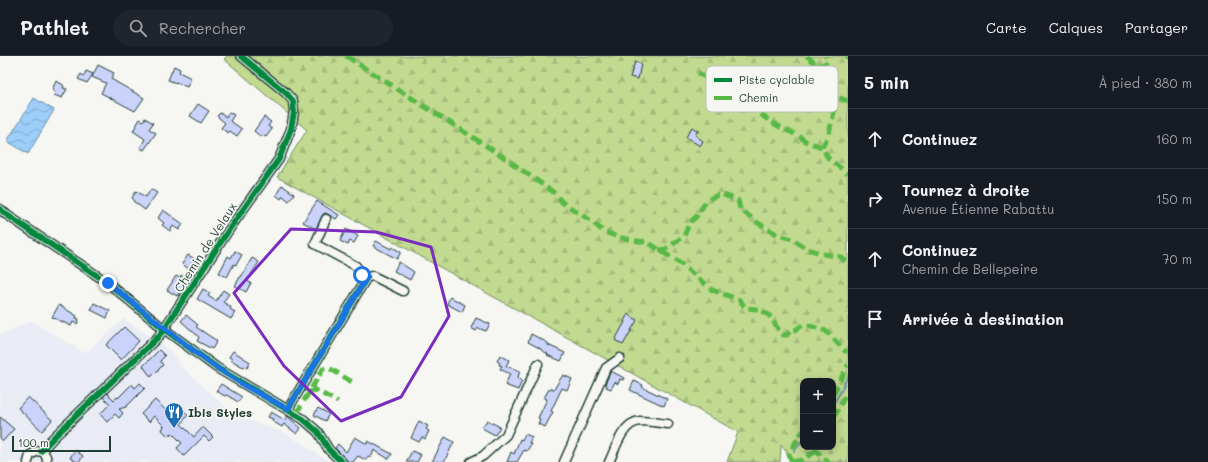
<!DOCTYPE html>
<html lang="fr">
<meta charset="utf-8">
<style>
:root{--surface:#171b24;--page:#20242c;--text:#f1f3f6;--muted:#9ea1a6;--line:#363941}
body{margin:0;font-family:Mali,sans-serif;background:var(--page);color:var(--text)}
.controls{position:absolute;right:12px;bottom:12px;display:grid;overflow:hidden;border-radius:8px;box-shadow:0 2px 10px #0003}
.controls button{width:36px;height:36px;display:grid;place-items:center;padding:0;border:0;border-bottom:1px solid var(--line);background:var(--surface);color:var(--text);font:20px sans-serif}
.scale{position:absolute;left:12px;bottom:10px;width:99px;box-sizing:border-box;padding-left:4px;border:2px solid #1f3d34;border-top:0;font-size:11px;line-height:14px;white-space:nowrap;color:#1f3d34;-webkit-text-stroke:3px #f6f6f2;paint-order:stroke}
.stop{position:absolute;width:12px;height:12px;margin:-9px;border:3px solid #1a73e8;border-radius:50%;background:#fff}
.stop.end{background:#1a73e8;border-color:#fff;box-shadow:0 1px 4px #0008}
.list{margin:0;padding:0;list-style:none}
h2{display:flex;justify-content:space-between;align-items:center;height:52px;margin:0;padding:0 16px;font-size:17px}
h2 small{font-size:13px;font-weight:400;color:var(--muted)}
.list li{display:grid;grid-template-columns:26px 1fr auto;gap:12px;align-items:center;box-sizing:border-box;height:60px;padding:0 16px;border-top:1px solid var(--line)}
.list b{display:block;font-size:15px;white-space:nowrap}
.list p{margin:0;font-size:13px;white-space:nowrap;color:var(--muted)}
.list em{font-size:13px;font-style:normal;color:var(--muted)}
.icon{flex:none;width:22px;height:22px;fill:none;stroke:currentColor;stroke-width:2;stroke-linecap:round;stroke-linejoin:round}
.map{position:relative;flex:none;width:848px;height:406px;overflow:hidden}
header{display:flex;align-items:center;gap:24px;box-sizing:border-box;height:56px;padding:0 20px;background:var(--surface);border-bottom:1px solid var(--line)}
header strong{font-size:19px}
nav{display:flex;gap:22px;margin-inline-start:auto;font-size:14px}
.search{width:280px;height:36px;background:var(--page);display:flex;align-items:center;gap:10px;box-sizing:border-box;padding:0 14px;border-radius:22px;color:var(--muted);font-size:15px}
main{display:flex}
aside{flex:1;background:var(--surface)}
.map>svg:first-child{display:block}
</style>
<header>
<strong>Pathlet</strong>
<div class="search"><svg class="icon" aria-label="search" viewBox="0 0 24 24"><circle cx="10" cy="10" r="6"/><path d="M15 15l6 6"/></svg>Rechercher</div>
<nav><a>Carte</a><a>Calques</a><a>Partager</a></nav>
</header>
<main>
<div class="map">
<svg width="848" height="406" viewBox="0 0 848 406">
<defs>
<pattern id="forest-firs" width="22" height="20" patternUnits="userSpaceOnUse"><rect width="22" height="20" fill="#c2da90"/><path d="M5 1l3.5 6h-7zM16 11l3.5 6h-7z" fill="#a6bc7d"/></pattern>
<pattern id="water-waves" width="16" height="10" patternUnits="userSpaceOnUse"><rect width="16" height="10" fill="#9dcdf9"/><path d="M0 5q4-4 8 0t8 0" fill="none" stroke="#7fa8ca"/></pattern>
</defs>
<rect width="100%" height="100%" fill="#f6f6f2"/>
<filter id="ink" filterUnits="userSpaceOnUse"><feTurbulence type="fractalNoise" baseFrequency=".025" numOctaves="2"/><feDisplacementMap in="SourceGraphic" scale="8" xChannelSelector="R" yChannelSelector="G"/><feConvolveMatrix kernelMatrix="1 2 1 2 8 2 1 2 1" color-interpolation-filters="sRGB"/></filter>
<g filter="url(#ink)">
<path fill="#e9ecf5" d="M124,263L160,287L179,303L177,307L236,360L286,377L330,406H0V279L31,265L85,297Z"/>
<path fill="url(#forest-firs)" stroke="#708c62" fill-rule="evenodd" d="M227,0H848V406H794L781,389L780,406H727L738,376L277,121L307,74L224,3ZM803,325H833V391H803Z"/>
<path fill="url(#water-waves)" stroke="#6b93aa" d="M34,42L54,54L28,98L7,85Z"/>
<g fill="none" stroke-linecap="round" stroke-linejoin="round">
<g stroke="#6b93aa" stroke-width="2">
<path d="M833,348L840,337L848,320"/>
<path d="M794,395L803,384"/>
</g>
</g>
<g fill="#cbd3fb" stroke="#1f3d34">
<path d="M635,6L641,8L638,23L630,21Z"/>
<path d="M98,9L114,17L111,23L144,42L135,55L101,37L106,27L92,21Z"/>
<path d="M174,10L180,13L179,16L191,22L187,31L176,26V27L168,24Z"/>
<path d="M86,15L93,18L87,27L78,23L81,18L84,20Z"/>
<path d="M56,25L62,28L64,30L63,32L67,33L62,42L54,39L55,36L52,34Z"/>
<path d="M198,48L209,55L201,67L190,60Z"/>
<path d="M229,56L234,59L230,65L242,73L237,80L230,75L228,77L221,72L225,67L217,60L220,57L226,61Z"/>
<path d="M264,61L271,66L268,70L272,73L266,81L262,79L261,81L254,75Z"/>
<path d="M145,62L153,67L149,73L156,77L144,94L140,92L145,83L133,75L140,63L143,65Z"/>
<path d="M692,71L698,75L695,79L703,85L700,90L686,81Z"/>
<path d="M282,129L294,138L289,145L283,140L281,143L276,139Z"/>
<path d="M151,133L157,137L145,154L133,145L134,144L132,142L136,135L146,141Z"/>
<path d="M317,145L339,159L336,163L326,157L323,158L316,173L303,166Z"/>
<path d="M163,154L183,168L179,174L173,170L170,175L162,169L164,167L158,162Z"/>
<path d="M346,173L358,180L354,187L350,185L348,189L340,185Z"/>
<path d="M376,185L391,193L392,191L401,196L397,203L373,190Z"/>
<path d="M235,195L242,199L236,209L234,208L227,221L219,217L228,200L231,202Z"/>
<path d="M188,199L195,203L189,213L182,208Z"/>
<path d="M252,202L259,206L247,225L251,227L246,236L235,230L240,221H241Z"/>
<path d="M399,206L414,216L410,224L394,215Z"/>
<path d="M181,219L188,224L177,240L167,234L176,220L180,222Z"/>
<path d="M203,233L210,237L208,240L216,245L223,234L229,238L223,246L231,251L230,253L235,256L231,263L197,243Z"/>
<path d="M450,241L465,249L462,256L447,248Z"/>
<path d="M94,247L110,255L107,262L91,254Z"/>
<path d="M59,249L77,260L76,262L79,263L77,268L73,266L71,270L52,261Z"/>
<path d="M628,258L637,264L623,289L615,284L625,266L624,265Z"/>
<path d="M186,259L198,269L196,271L217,285L212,293L197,285L199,281L181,265Z"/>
<path d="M476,262L490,268L486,275L478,272L476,275L471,272Z"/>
<path d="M124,271L139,285L121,304L106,289Z"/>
<path d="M531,278L548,287V289L565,297L561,305L547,299L548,298L541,294V293L528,286Z"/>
<path d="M159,294L165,300L160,305L163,309L151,321L143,310Z"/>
<path d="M233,295L250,306L247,312L244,310L243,311L231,304L232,303L229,301Z"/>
<path d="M500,299L509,304L506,310L520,315L518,321L522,325L518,334L505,329L510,318L500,313L502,310L499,309L500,307L497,305Z"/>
<path d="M611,315L624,322L623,324L620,323L618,328L615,326L611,333L606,331L607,329L605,328Z"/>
<path d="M563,319L572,323L567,334L562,332L560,336L551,355L553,356L545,371L538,368L540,363L538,362L547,343L544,342L548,335L550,332L554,333Z"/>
<path d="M634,325L643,329L642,331L667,343L664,350L630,334Z"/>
<path d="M140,327L145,332L126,351L119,353L123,357L119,362L115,358L107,366L100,358L110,348L103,341L107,337L114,344L117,341L118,342L132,328L135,332Z"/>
<path d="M221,328L242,341L238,346L227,339L225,340L216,335Z"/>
<path d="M28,341L52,364L42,375L18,352Z"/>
<path d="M155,344L173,361L182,353L188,359L181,368L194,381L203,371L213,381L209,385L204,380L184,400L177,392L182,387L172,377L168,380L162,374L164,370L154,360L149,366L141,358Z"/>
<path d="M318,352L329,358L325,365L314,359Z"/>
<path d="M271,356L285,364L287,360L301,372L297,378L284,368L282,371L272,365L273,363L268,361Z"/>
<path d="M0,361L14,373L3,385L0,382Z"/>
<path d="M487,364L500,371L495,379L482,372Z"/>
<path d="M419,365L428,370L426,373L429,375L425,383L422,381L419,386L411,382Z"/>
<path d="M525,378L532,381L529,387L531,388L527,395L524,394L517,406H507L511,396L514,398L520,383L522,384Z"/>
<path d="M355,381L367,388L368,385L392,398L389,403L374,394L371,402L368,400L366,404L358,400L353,406H349L335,392L338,388L346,396Z"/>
<path d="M445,381L454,386L444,406H432Z"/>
<path d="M75,394L83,400L79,406H77L70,402Z"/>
<path d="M412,395L421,399L417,406H406Z"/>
</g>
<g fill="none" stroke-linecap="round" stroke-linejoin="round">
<g stroke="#1f3d34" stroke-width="11">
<g id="minor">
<path d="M0,153L7,159L108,227L164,273L217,312L303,363L318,376L329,394L342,406"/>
<path d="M326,163L315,188L356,210L362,219L367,221L373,220L403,235"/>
<path d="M288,353L367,221"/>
<path d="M41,395L55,380L158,281L164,273L230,172L279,103L291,73L294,56L293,45L286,37L241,0"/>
<path d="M28,406L30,399L38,395C44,395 47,400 47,406"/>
<path d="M471,406L483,400L506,379L538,308"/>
<path d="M564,406L606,312L620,302"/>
<path d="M609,406C616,392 622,367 640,365C649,365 659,367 668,368"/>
</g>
</g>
<use href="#minor" stroke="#f6f6f2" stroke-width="8"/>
<g stroke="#58b947" stroke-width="5" stroke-dasharray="10 5" stroke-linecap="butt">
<path d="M346,0L502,100L553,136L563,147L590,164L603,175L617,181L649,187L681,208L712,234L740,244L744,250L747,252L756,253L769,259L780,276L783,279H787L791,274H795L803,269H808L826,275L845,295H848"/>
<path d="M807,0L817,9H824L828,4L826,0"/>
<path d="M847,0L848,3"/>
<path d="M814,7L819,17L831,39L848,45"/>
<path d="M698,17L737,38L768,64L778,70L799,80L807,86L822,91"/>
<path d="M831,39L835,52L828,81L822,91L828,102L848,118"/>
<path d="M659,194L666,193L684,180L690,166L696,161L707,144L720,138L738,144L740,153L755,165L778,179L793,183L805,192L823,198L841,201L848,208"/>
<path d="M309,336L315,334L338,346"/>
<path d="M833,338L848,309"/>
<path d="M296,358L323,313L329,312L352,326"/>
<path d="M833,362L848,335"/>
<path d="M816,391V395L829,406"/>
<path d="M792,406L789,399L790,395L803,375"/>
<path d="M793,406L802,404L816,395"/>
</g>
<g stroke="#f6f6f2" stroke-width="8">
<g id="cycleway">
<path d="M0,153L7,159L108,227L164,273L217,312L303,363L318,376L329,394L342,406"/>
<path d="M288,353L367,221"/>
<path d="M41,395L55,380L158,281L164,273L230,172L279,103L291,73L294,56L293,45L286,37L241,0"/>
</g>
</g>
<use href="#cycleway" stroke="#00873e" stroke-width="6"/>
</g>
</g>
<g fill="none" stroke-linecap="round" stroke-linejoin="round" filter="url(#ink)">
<path stroke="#1a73e8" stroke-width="5" d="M108,227L208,306L245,330L288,353L367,221L362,219"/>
</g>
<path fill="none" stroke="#7b2cbf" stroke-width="3" stroke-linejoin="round" d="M291,173L376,176L431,191L449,260L401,341L341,365L284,310L234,237Z"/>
<defs>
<g id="restaurant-pin" transform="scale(1)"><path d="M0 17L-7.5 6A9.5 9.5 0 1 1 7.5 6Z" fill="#1f6fb2" stroke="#f6f6f2"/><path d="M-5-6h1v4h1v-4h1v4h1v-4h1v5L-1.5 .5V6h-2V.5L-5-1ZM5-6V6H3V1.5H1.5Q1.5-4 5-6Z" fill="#fff"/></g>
</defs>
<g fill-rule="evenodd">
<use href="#restaurant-pin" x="174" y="356"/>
</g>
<g text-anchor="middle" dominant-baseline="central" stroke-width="3.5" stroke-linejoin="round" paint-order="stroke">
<g font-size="12" fill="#1f3d34" stroke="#f6f6f2">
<text transform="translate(205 191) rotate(-57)">Chemin de Velaux</text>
</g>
<g font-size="12" font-weight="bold" fill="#1f3d34" stroke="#f6f6f2" text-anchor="start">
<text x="188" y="356">Ibis Styles</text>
</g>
</g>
<rect x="706" y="10" width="132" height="46" rx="6" fill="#f6f6f2" stroke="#b6beb9" stroke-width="1"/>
<rect x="714" y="22" width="18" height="4" fill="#00873e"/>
<rect x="714" y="40" width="18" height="4" fill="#58b947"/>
<g font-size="11" fill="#1f3d34">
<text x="739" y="28">Piste cyclable</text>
<text x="739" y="46">Chemin</text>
</g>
</svg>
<div class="controls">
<button>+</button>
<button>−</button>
</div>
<div class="scale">100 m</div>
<div class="stop" style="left:362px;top:219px"></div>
<div class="stop end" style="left:108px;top:227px"></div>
</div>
<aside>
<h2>5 min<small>À pied · 380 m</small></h2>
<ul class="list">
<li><svg class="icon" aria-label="ahead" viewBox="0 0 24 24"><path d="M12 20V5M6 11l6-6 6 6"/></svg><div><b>Continuez</b></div><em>160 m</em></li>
<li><svg class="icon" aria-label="right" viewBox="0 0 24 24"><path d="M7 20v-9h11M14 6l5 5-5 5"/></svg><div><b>Tournez à droite</b><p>Avenue Étienne Rabattu</p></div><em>150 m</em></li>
<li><svg class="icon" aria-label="ahead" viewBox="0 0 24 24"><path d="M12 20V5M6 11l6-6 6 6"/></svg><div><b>Continuez</b><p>Chemin de Bellepeire</p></div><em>70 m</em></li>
<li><svg class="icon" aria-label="arrive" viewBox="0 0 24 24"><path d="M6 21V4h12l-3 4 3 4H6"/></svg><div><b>Arrivée à destination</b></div></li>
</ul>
</aside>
</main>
